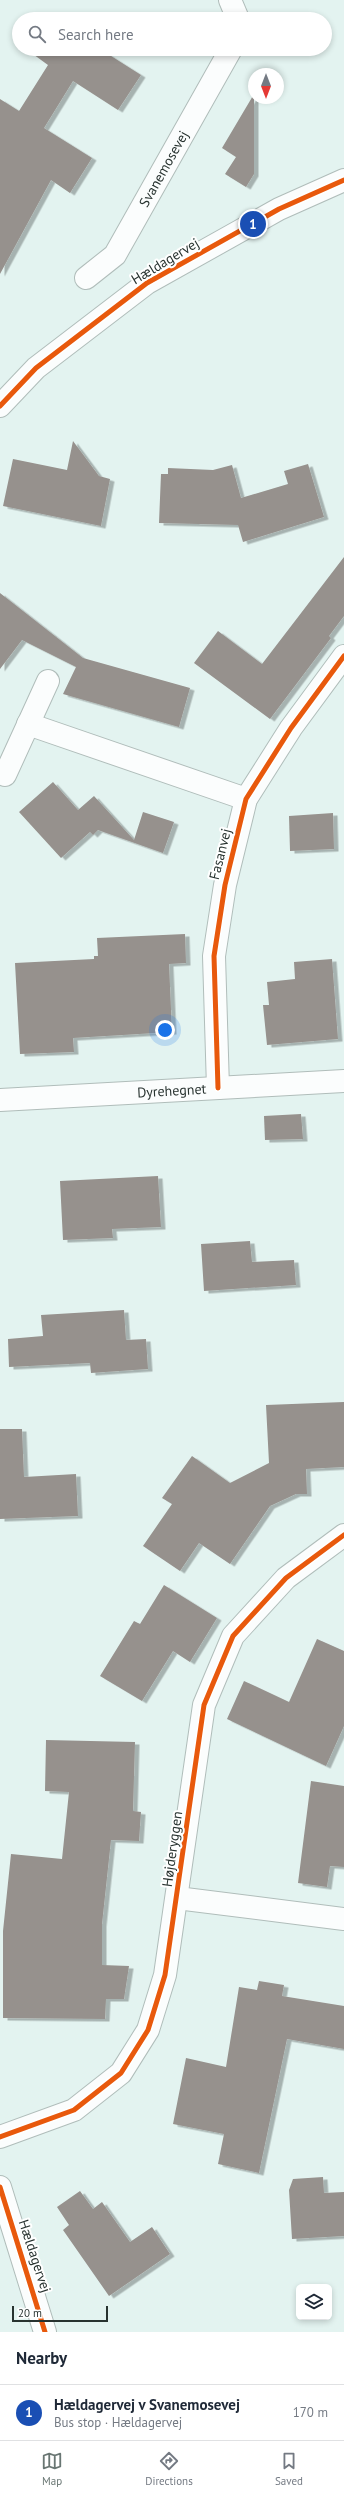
<!DOCTYPE html>
<meta charset="utf-8">
<style>
:root{--surface:#fff;--page:#f2f2f3;--text:#1f2937;--muted:#747a83;--line:#e0e1e3;--accent:#697673}
body{margin:0;font-family:"PT Sans",sans-serif;background:var(--page);color:var(--text)}
.controls{position:absolute;right:12px;bottom:12px;display:grid;overflow:hidden;border-radius:6px;box-shadow:0 2px 6px #0003}
.controls button{width:36px;height:36px;display:grid;place-items:center;padding:0;border:0;border-bottom:1px solid var(--line);background:var(--surface);color:var(--text);font:20px sans-serif}
.compass{position:absolute;left:248px;top:68px;width:36px;height:36px;border-radius:50%;background:var(--surface);box-shadow:0 2px 6px #0003;rotate:180deg}
.scale{position:absolute;left:12px;bottom:10px;width:96px;box-sizing:border-box;padding-left:4px;border:2px solid #283330;border-top:0;font-size:11px;line-height:14px;white-space:nowrap;color:#283330;-webkit-text-stroke:3px #fff;paint-order:stroke}
.you{position:absolute;left:165px;top:1030px;width:14px;height:14px;margin:-10px;border:3px solid #fff;border-radius:50%;background:#1a73e8;box-shadow:0 0 0 6px #1a73e833}
.badge{display:grid;place-items:center;width:26px;height:26px;border-radius:50%;background:var(--accent);color:#fff;font-size:13px;font-weight:700}
.pin{position:absolute;translate:-50% -50%;border:2px solid #fff;box-shadow:0 1px 4px #0006}
.list{margin:0;padding:0;list-style:none}
h2{display:flex;justify-content:space-between;align-items:center;height:52px;margin:0;padding:0 16px;font-size:17px}
h2 small{font-size:13px;font-weight:400;color:var(--muted)}
.list li{display:grid;grid-template-columns:26px 1fr auto;gap:12px;align-items:center;box-sizing:border-box;height:56px;padding:0 16px;border-top:1px solid var(--line)}
.list b{display:block;font-size:15px;white-space:nowrap}
.list p{margin:0;font-size:13px;white-space:nowrap;color:var(--muted)}
.list em{font-size:13px;font-style:normal;color:var(--muted)}
.icon{flex:none;width:22px;height:22px;fill:none;stroke:currentColor;stroke-width:2;stroke-linecap:round;stroke-linejoin:round}
.map{position:relative;flex:none;width:344px;height:2332px;overflow:hidden}
.search{position:absolute;background:var(--surface);box-shadow:0 2px 6px #0003;left:12px;right:12px;top:12px;height:44px;display:flex;align-items:center;gap:10px;box-sizing:border-box;padding:0 14px;border-radius:22px;color:var(--muted);font-size:15px}
.sheet{height:108px;background:var(--surface)}
nav{display:flex;justify-content:space-around;align-items:center;box-sizing:border-box;height:56px;border-top:1px solid var(--line);background:var(--surface);font-size:11px;color:var(--muted)}
nav a{display:grid;justify-items:center;gap:2px}
nav .on{color:var(--accent)}
.map>svg:first-child{display:block}
</style>
<div class="map">
<svg width="344" height="2332" viewBox="0 0 344 2332">
<defs>
<filter id="shadow"><feDropShadow dx="4.5" dy="2.5" stdDeviation="0" flood-color="#0004"/></filter>
</defs>
<rect width="100%" height="100%" fill="#e3f3f0"/>
<g fill="#96918d" filter="url(#shadow)">
<path d="M26,49H100L141,75L118,110L73,81L44,128L92,158L70,193L51,180L0,274V99L19,111L48,65Z"/>
<path d="M254,94V174L246,187L225,174L236,157L222,148Z"/>
<path d="M73,441L99,476L110,479L101,526L3,506L13,459L67,470Z"/>
<path d="M308,464L324,517L243,542L238,525L159,523L161,474H168V468L213,470L232,465L241,498L288,484L284,471Z"/>
<path d="M344,557V616L329,636L331,638L270,719L194,663L218,631L262,664Z"/>
<path d="M0,593L83,658L190,688L179,727L63,694L76,667L22,640L0,669Z"/>
<path d="M53,782L78,810L94,796L134,840L143,812L174,822L163,853L98,830L93,835L90,832L61,858L19,812Z"/>
<path d="M333,813L334,849L290,851L289,816Z"/>
<path d="M185,934L186,963L169,964L172,1032L73,1038L74,1052L20,1054L15,963L94,959V956H98L97,938Z"/>
<path d="M332,959L338,1039L267,1045L263,1005H269L267,982L295,979L294,962Z"/>
<path d="M301,1114L303,1139L265,1140L264,1116Z"/>
<path d="M158,1176L161,1227L112,1229L113,1238L63,1240L60,1181Z"/>
<path d="M250,1241L252,1262L294,1260L296,1285L204,1291L201,1244Z"/>
<path d="M124,1310L126,1340L146,1339L148,1369L91,1373L90,1363L9,1367L8,1339L43,1336L41,1315Z"/>
<path d="M344,1402V1467L306,1469L307,1494H296L270,1506L230,1564L199,1543L180,1571L143,1546L172,1504L162,1498L192,1456L230,1483L269,1463L266,1405Z"/>
<path d="M0,1429H22L24,1477L76,1474L78,1516L0,1519Z"/>
<path d="M164,1585L217,1618L190,1662L173,1651L142,1701L100,1676L134,1621L140,1624Z"/>
<path d="M317,1639L344,1651V1726L326,1766L227,1719L244,1681L289,1702Z"/>
<path d="M46,1740L135,1742L133,1811L141,1812L139,1841L111,1840L102,1924V1965L129,1966L124,1999H106L105,2019L3,2018V1931L11,1854L62,1859L69,1792L45,1791Z"/>
<path d="M311,1781L344,1786V1867L330,1866L327,1887L298,1883Z"/>
<path d="M259,1981L284,1985L282,1996L344,2006V2049L287,2039L259,2173L218,2164L224,2134L173,2124L186,2058L226,2067L239,1987L257,1990Z"/>
<path d="M323,2177L324,2193L344,2192V2236L292,2239L289,2190L293,2179Z"/>
<path d="M80,2191L93,2209L102,2202L130,2242L152,2227L170,2254L109,2296L63,2230L69,2225L57,2207Z"/>
</g>
<g fill="none" stroke-linecap="round" stroke-linejoin="round">
<g stroke="#b0bdba" stroke-width="24">
<g id="minor">
<path d="M230,0L238,19"/>
<path id="s1" d="M86,278L115,255L231,49"/>
<path d="M28,724L246,799"/>
<path d="M5,775L48,681"/>
<path d="M218,1088L214,956L225,885L246,799L291,728L344,656"/>
<path id="s2" d="M0,1100L344,1081"/>
<path d="M177,1898L344,1919"/>
<path d="M0,2137L74,2110L121,2073L148,2030L165,1975L204,1705L233,1636L286,1578L344,1535"/>
</g>
</g>
<g stroke="#b0bdba" stroke-width="24">
<g id="tertiary">
<path d="M0,406L36,368L147,283L279,209L344,180"/>
<path d="M0,2187L45,2332"/>
</g>
</g>
<use href="#minor" stroke="#fbfdfd" stroke-width="22"/>
<use href="#tertiary" stroke="#fbfdfd" stroke-width="22"/>
<g stroke="#fff" stroke-width="8">
<g id="cycleway">
<path d="M0,406L36,368L147,283L279,209L344,180"/>
<path d="M218,1088L214,956L225,885L246,799L291,728L344,656"/>
<path d="M0,2137L74,2110L121,2073L148,2030L165,1975L204,1705L233,1636L286,1578L344,1535"/>
<path d="M0,2187L45,2332"/>
</g>
</g>
<use href="#cycleway" stroke="#e8590c" stroke-width="5"/>
</g>
<g text-anchor="middle" dominant-baseline="central" stroke-width="4" stroke-linejoin="round" paint-order="stroke">
<g font-size="14" fill="#283330" stroke="#fff">
<text stroke="none"><textPath href="#s1" startOffset="136">Svanemosevej</textPath></text>
<text transform="translate(165 261) rotate(-31)">Hældagervej</text>
<text transform="translate(220 854) rotate(-76)">Fasanvej</text>
<text stroke="none"><textPath href="#s2" startOffset="172">Dyrehegnet</textPath></text>
<text transform="translate(172 1849) rotate(-82)">Højderyggen</text>
<text transform="translate(35 2256) rotate(72)">Hældagervej</text>
</g>
</g>
</svg>
<div class="controls">
<button><svg class="icon" aria-label="layers" viewBox="0 0 24 24"><path d="M12 4l9 5-9 5-9-5zM3 14l9 5 9-5"/></svg></button>
</div>
<svg class="compass" viewBox="-18 -18 36 36"><path d="M0-13l5 13h-10z" fill="#e53935"/><path d="M0 13l5-13h-10z" fill="#747a83"/></svg>
<div class="scale">20 m</div>
<div class="you"></div>
<div class="pin badge" style="left:253px;top:224px;background:#1a4fb4">1</div>
<div class="search"><svg class="icon" aria-label="search" viewBox="0 0 24 24"><circle cx="10" cy="10" r="6"/><path d="M15 15l6 6"/></svg>Search here</div>
</div>
<section class="sheet">
<h2>Nearby<small></small></h2>
<ul class="list">
<li><span class="badge" style="background:#1a4fb4">1</span><div><b>Hældagervej v Svanemosevej</b><p>Bus stop · Hældagervej</p></div><em>170 m</em></li>
</ul>
</section>
<nav>
<a class="on"><svg class="icon" aria-label="map" viewBox="0 0 24 24"><path d="M3 6l6-2 6 2 6-2v14l-6 2-6-2-6 2zM9 4v14M15 6v14"/></svg>Map</a>
<a><svg class="icon" aria-label="directions" viewBox="0 0 24 24"><path d="M12 3l9 9-9 9-9-9zM9 14v-3h6M13 9l2 2-2 2"/></svg>Directions</a>
<a><svg class="icon" aria-label="saved" viewBox="0 0 24 24"><path d="M7 4h10v16l-5-4-5 4z"/></svg>Saved</a>
</nav>
